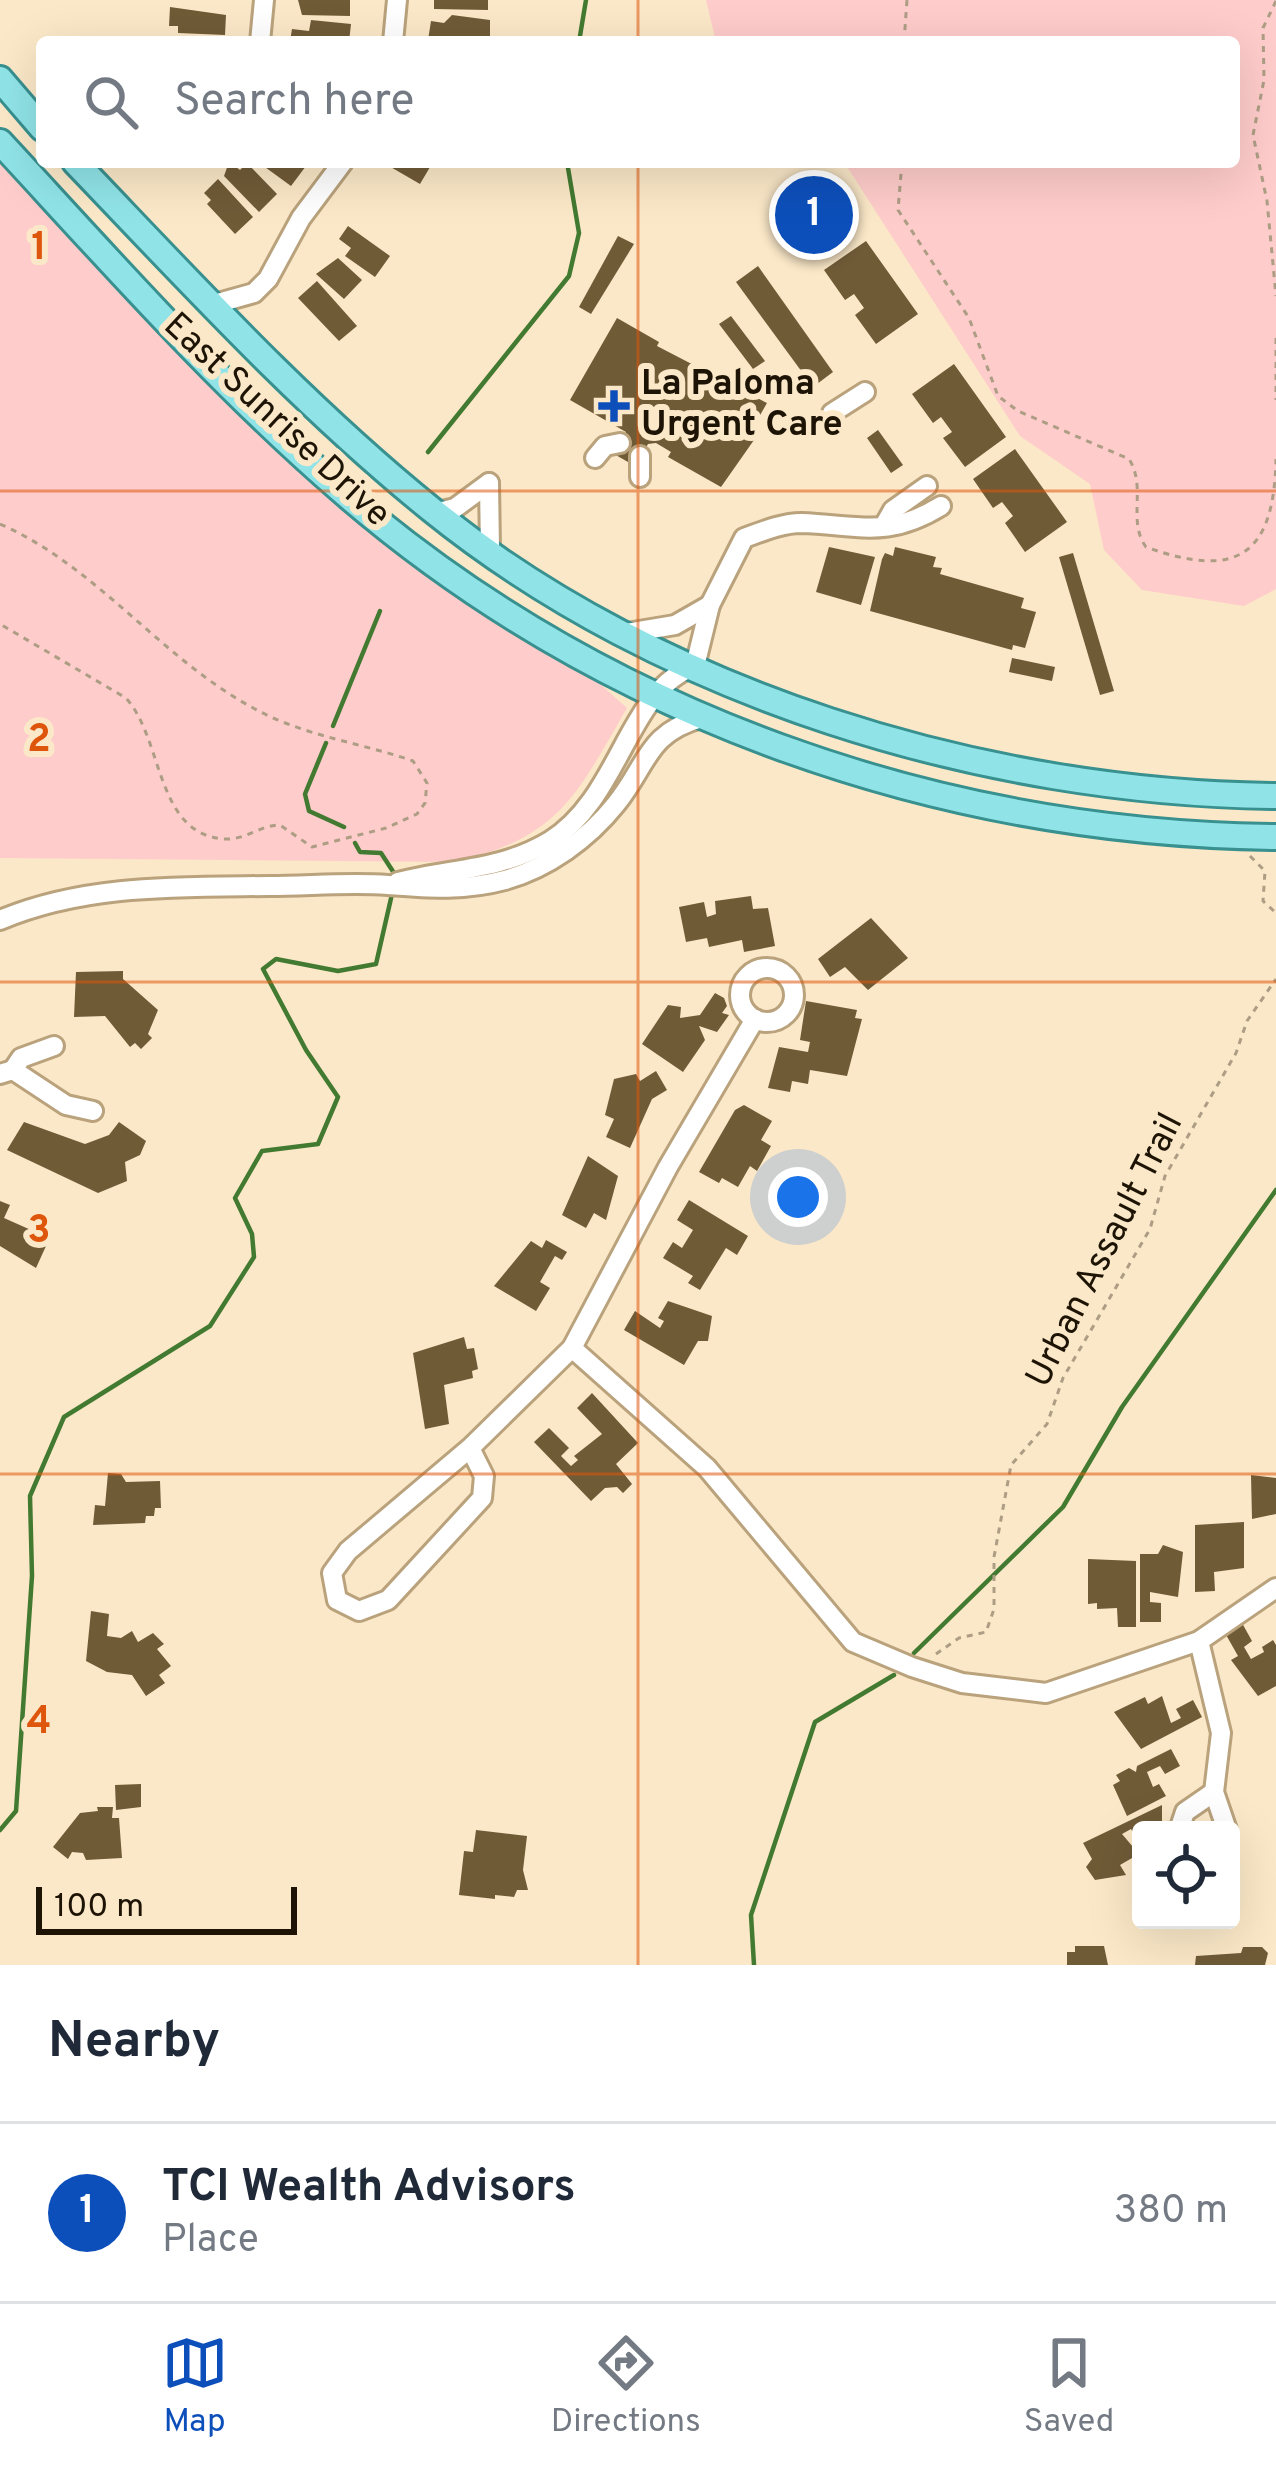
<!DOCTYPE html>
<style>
:root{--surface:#fff;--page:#f2f2f3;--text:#1f2937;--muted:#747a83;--line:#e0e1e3;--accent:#0d4fba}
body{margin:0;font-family:Overpass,sans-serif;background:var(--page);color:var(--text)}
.controls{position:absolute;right:36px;bottom:36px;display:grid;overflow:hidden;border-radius:12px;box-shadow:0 12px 48px #0002}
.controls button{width:108px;height:108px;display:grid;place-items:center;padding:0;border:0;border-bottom:3px solid var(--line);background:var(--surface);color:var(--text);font:60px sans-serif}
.scale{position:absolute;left:36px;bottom:30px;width:261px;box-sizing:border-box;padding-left:12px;border:6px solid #1d1406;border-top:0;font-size:33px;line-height:42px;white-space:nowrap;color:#1d1406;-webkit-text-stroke:9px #fbe8c8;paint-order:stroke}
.you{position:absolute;left:798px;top:1197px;width:42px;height:42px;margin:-30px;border:9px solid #fff;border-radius:50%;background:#1a73e8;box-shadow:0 0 0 18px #1a73e833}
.badge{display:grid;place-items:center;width:78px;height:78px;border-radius:50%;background:var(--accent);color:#fff;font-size:39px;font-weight:700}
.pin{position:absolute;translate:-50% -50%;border:6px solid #fff;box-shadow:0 3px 12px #0006}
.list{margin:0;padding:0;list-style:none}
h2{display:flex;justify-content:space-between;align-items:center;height:156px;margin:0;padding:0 48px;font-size:51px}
h2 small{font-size:39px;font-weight:400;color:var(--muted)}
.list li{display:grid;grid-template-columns:78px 1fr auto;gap:36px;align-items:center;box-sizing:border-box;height:180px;padding:0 48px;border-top:3px solid var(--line)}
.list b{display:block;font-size:45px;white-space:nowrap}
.list p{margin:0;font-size:39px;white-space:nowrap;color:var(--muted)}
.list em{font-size:39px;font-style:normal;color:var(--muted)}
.icon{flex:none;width:66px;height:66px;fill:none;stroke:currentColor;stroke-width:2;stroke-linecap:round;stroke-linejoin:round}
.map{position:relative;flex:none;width:1276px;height:1965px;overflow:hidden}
.search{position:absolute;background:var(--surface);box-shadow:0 12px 48px #0002;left:36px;right:36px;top:36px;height:132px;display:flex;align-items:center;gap:30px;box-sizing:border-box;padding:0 42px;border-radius:12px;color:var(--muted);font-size:45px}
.sheet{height:336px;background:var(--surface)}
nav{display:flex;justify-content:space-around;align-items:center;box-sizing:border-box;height:168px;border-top:3px solid var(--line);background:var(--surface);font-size:33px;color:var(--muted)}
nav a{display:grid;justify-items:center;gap:6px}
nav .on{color:var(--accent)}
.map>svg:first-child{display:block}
</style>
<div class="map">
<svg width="1276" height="1965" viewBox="0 0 1276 1965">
<rect width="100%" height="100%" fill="#fbe8c8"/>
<g fill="#feccca">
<path d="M706,0H1276V589L1244,606L1142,590L1104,550L1090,484L1020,436L844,162H1234V42H716Z"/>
<path d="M0,142L262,417L552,641L627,708C576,796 560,837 455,862L0,858Z"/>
</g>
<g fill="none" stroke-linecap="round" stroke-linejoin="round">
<g stroke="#437a31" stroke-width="4.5">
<path d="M579,42L586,0"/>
<path d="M428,452L569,276L579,233L567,162"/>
<path d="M333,726L380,611"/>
<path d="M326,743L305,794L309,811L344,827"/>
<path d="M355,843L360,852L381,853L394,873"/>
<path d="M914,1653L1063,1507L1122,1407L1276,1190"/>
<path d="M0,1830L16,1811L32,1576L30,1496L64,1417L210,1326L254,1257L252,1234L235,1198L262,1151L318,1144L338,1097L306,1050L263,969L276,959L338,971L376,964L392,894"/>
<path d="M754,1965L751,1915L815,1722L894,1675"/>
</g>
</g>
<g fill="#705b37">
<path d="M298,0H350V16L302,15Z"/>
<path d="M434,0H488V10L434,9Z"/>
<path d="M170,7L226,15L225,35L178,33V26H169Z"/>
<path d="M452,15L490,20V42L428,40L431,21L444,23Z"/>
<path d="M311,20L351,24L349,42L290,41L292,29L309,31Z"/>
<path d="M229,162L240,170L247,163L277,194L259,212L224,176Z"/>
<path d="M258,162H300L306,166L291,186Z"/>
<path d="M382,162H433L420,184Z"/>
<path d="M811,175L851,232L818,254L779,199Z"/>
<path d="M218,179L253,217L235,234L207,204L211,200L204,193Z"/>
<path d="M348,226L390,256L375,277L345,256L351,248L339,239Z"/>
<path d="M618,236L634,244L591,314L579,307Z"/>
<path d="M866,241L918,314L876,344L855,315L864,308L854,294L845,300L824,270Z"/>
<path d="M338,258L362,280L344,299L316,274Z"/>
<path d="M758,266L833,372L813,387L736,282Z"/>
<path d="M317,281L357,326L339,341L298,298Z"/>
<path d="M731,316L765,361L753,369L719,324Z"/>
<path d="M617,318L659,342L657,346L767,403L748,436L754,440L721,487L668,457L671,452L656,443L648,444L635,466L614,454L626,432L570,400Z"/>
<path d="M954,364L1006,437L965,467L943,438L952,432L941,417L933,423L912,394Z"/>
<path d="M878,430L903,465L891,473L867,438Z"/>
<path d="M1015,449L1067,522L1025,552L1005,523L1013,516L1002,502L993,508L973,479Z"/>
<path d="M829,547L875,557L861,605L816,592Z"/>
<path d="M895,547L936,557L933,567L942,568L940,574L1024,598L1021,608L1036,612L1025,648L1013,645L1012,650L870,611L882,559L885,553L893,556Z"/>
<path d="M1073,553L1114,691L1100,695L1059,557Z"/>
<path d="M1012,658L1055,667L1052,681L1009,672Z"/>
<path d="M751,896L753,909L768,908L775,946L744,952L742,940L709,947L707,938L686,942L679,907L704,902L707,917L716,914L715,901Z"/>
<path d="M871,918L908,958L868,990L845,967L830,977L818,959Z"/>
<path d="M123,971V979L158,1010L148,1034L152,1038L141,1049L135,1043L130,1047L105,1016L74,1017L76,972Z"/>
<path d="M715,993L724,998L727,1006L722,1013L729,1015L717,1032L699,1026L705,1040L683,1072L642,1044L668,1005L681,1007L680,1018L700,1015Z"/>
<path d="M806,1001L857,1010L855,1018L862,1019L847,1076L810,1070L808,1084L792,1081L790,1092L768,1088L779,1047L808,1052L810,1042L800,1040Z"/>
<path d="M656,1071L667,1090L652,1099L630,1148L606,1137L614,1119L605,1115L614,1079L636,1074L640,1081Z"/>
<path d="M744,1105L772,1121L761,1140L771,1146L757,1171L750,1166L738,1187L722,1178L719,1183L699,1172L735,1110Z"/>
<path d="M24,1122L85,1144L109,1135L119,1122L146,1141L140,1155L125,1162L127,1181L98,1193L7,1150Z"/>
<path d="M588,1156L618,1176L606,1220L594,1213L586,1228L562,1215Z"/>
<path d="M689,1200L748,1236L737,1255L726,1248L700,1290L688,1283L693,1276L663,1258L673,1242L682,1248L693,1230L677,1220Z"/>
<path d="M0,1201L10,1205L4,1218L40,1234L37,1242L46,1246L36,1268L0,1246Z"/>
<path d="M546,1240L567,1252L562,1260L555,1256L540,1282L550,1288L536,1311L494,1286L531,1241L542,1248Z"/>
<path d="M668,1301L712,1316L708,1341H698L684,1365L624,1330L635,1311L660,1328L664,1321L658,1318Z"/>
<path d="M464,1337L467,1349L474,1348L478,1369L472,1371L473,1378L444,1385L449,1424L425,1429L413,1353Z"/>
<path d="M592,1393L638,1443L616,1464L632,1484L623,1493L617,1487L605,1488L591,1501L534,1442L549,1428L569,1448L561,1456L571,1466L578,1460L574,1456L602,1434L577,1408Z"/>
<path d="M108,1473L121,1474L126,1482L160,1481L161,1508H155L154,1516H146L145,1523L93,1525L95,1505L105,1506Z"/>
<path d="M1251,1475L1276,1478V1514L1252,1519Z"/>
<path d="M1244,1522V1568L1214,1572L1215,1591L1195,1592V1525Z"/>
<path d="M1163,1545L1183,1552L1178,1597L1150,1592V1602L1161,1603V1622H1140V1554H1158Z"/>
<path d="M1088,1559L1136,1561V1627H1118L1117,1608L1097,1609V1603L1088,1604Z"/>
<path d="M91,1611L109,1614L107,1636L121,1638L132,1631L138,1642L153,1633L164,1644L157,1649L171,1666L159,1675L165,1683L146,1696L132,1675L107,1672L86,1661Z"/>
<path d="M1242,1623L1252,1641L1244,1647L1251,1659L1264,1652L1262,1647L1273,1640L1276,1645V1686L1258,1696L1231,1660L1238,1656L1225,1633Z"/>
<path d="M1162,1696L1171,1723L1181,1718L1176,1709L1193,1700L1202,1717L1141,1749L1114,1712L1145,1697L1148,1704Z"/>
<path d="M1171,1749L1180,1766L1165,1774L1160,1766L1147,1772L1153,1787L1159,1784L1166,1796L1127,1816L1113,1785L1120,1781L1116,1775L1129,1768L1136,1772L1137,1766Z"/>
<path d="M141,1784V1807L116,1810L115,1785Z"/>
<path d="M1162,1805V1825L1141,1830L1136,1838L1131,1829L1122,1834L1139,1854L1120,1865L1126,1875L1095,1880L1086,1867L1092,1859L1083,1843Z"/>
<path d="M97,1807H113L112,1818H119L122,1858L86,1860L83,1853L72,1852L68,1859L53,1847L80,1813L98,1811Z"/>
<path d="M476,1830L527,1836L523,1870L528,1890H517L514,1897L495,1895V1899L459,1895L464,1851L473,1852Z"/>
<path d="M1075,1946H1104L1108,1965H1067V1952H1075Z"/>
<path d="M1243,1947H1262L1268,1953L1265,1965H1195L1196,1956L1241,1953Z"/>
</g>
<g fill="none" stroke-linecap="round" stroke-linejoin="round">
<g stroke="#b9a27c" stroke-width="24">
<g id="minor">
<path d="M260,42L264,0"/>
<path d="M393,42L397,0"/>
<path d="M211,305L254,293L268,279L301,218L343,162"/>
<path d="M832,413L865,392"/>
<path d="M640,456V477"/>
<path d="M595,458L605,446L620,443"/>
<path d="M489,483L490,550"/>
<path d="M435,513L455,508L489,483"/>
<path d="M885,524L893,510L927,486"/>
<path d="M627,633L675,625L710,605"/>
<path d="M398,882C451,868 500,871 550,841C621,797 627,690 695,666L710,605L744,538C761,532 782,523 801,523C860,525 887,539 941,506"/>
<path d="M0,920C85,884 179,887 269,886C308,886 349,882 388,885C429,888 464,891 505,880C548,868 588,839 616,804C648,764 647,733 701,718"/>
<circle cx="767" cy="995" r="27"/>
<path d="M13,1070L21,1058L54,1046"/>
<path d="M0,1074L13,1070L66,1105L93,1111"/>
<path d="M572,1348L707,1468L853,1642L912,1667L962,1683L1046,1693L1199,1641L1276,1588"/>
<path d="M470,1448L484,1476L482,1498L388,1600L359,1611L337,1600L332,1573L348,1551L470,1448L572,1348L668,1167L755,1019"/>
<path d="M1199,1641L1221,1733L1214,1792L1227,1830"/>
<path d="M1179,1830L1185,1812L1214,1792"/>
</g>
</g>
<g stroke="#38908f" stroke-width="30">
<g id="major">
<path d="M0,79L42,128"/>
<path d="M0,142C110,261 220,386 343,492C601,715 936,833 1276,837"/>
<path d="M75,162C190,282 302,405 432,510C661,695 984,793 1276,796"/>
</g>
</g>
<g stroke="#ad9d84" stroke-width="3" stroke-dasharray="6 6" stroke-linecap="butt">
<path d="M1276,1L1263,28L1264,80L1253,135L1267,201L1276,296"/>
<path d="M904,42L907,0"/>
<path d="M902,162L898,210L969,318L998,396L1018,411L1129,459C1147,487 1127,521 1146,547C1235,579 1274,558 1276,459"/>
<path d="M1276,338V400"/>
<path d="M0,524C98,567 161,659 255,709C304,736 362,743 413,761L427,783L425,803L417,814L386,828L312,847L280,825C260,825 246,840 225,839C155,835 164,740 126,698L0,624"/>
<path d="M1250,856L1265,871L1263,901L1276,913"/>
<path d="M936,1654L959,1638L986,1632L994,1609V1557L1011,1465L1047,1424L1063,1378L1150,1229L1165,1176L1236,1053L1247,1021L1276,979"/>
</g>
<use href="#minor" stroke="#fff" stroke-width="18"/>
<use href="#major" stroke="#90e4e8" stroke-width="24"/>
</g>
<path fill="none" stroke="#de560c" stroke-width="3" stroke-opacity="0.55" d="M638,0V42M638,162V1965M0,491H1276M0,982H1276M0,1474H1276"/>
<path fill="#0d4fba" stroke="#fbe8c8" stroke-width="4.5" d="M608 388h12v12h12v12h-12v12h-12v-12h-12v-12h12z"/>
<g text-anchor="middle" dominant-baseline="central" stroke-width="12" stroke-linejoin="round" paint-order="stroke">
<g font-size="36" font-weight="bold" fill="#1d1406" stroke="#fbe8c8" text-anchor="start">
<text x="641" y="385">La Paloma<tspan x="641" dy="41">Urgent Care</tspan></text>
</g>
<g font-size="36" fill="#1d1406" stroke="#fbe8c8">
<text transform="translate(276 421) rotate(43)">East Sunrise Drive</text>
<text transform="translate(1106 1251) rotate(-63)">Urban Assault Trail</text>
</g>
</g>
<g font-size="39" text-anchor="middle" font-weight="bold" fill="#de560c" stroke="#fbe8c8" stroke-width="12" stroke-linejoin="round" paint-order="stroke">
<text x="39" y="259">1</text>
<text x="39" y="751">2</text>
<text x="39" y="1242">3</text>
<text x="39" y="1733">4</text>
</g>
</svg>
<div class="controls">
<button><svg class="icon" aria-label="locate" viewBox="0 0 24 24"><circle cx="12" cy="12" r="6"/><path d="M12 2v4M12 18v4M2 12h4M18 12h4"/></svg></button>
</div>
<div class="scale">100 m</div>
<div class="you"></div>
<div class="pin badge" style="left:814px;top:215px">1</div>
<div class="search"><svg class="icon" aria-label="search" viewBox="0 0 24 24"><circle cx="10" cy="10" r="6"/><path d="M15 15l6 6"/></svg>Search here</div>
</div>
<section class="sheet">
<h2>Nearby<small></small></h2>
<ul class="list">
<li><span class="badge">1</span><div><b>TCI Wealth Advisors</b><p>Place</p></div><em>380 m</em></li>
</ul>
</section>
<nav>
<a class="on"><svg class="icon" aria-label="map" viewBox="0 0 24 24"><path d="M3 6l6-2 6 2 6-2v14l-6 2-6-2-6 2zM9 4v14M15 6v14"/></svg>Map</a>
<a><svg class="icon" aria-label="directions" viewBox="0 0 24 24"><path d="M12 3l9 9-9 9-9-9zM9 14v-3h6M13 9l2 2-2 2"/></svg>Directions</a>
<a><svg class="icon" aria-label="saved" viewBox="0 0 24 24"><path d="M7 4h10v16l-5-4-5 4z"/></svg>Saved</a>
</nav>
